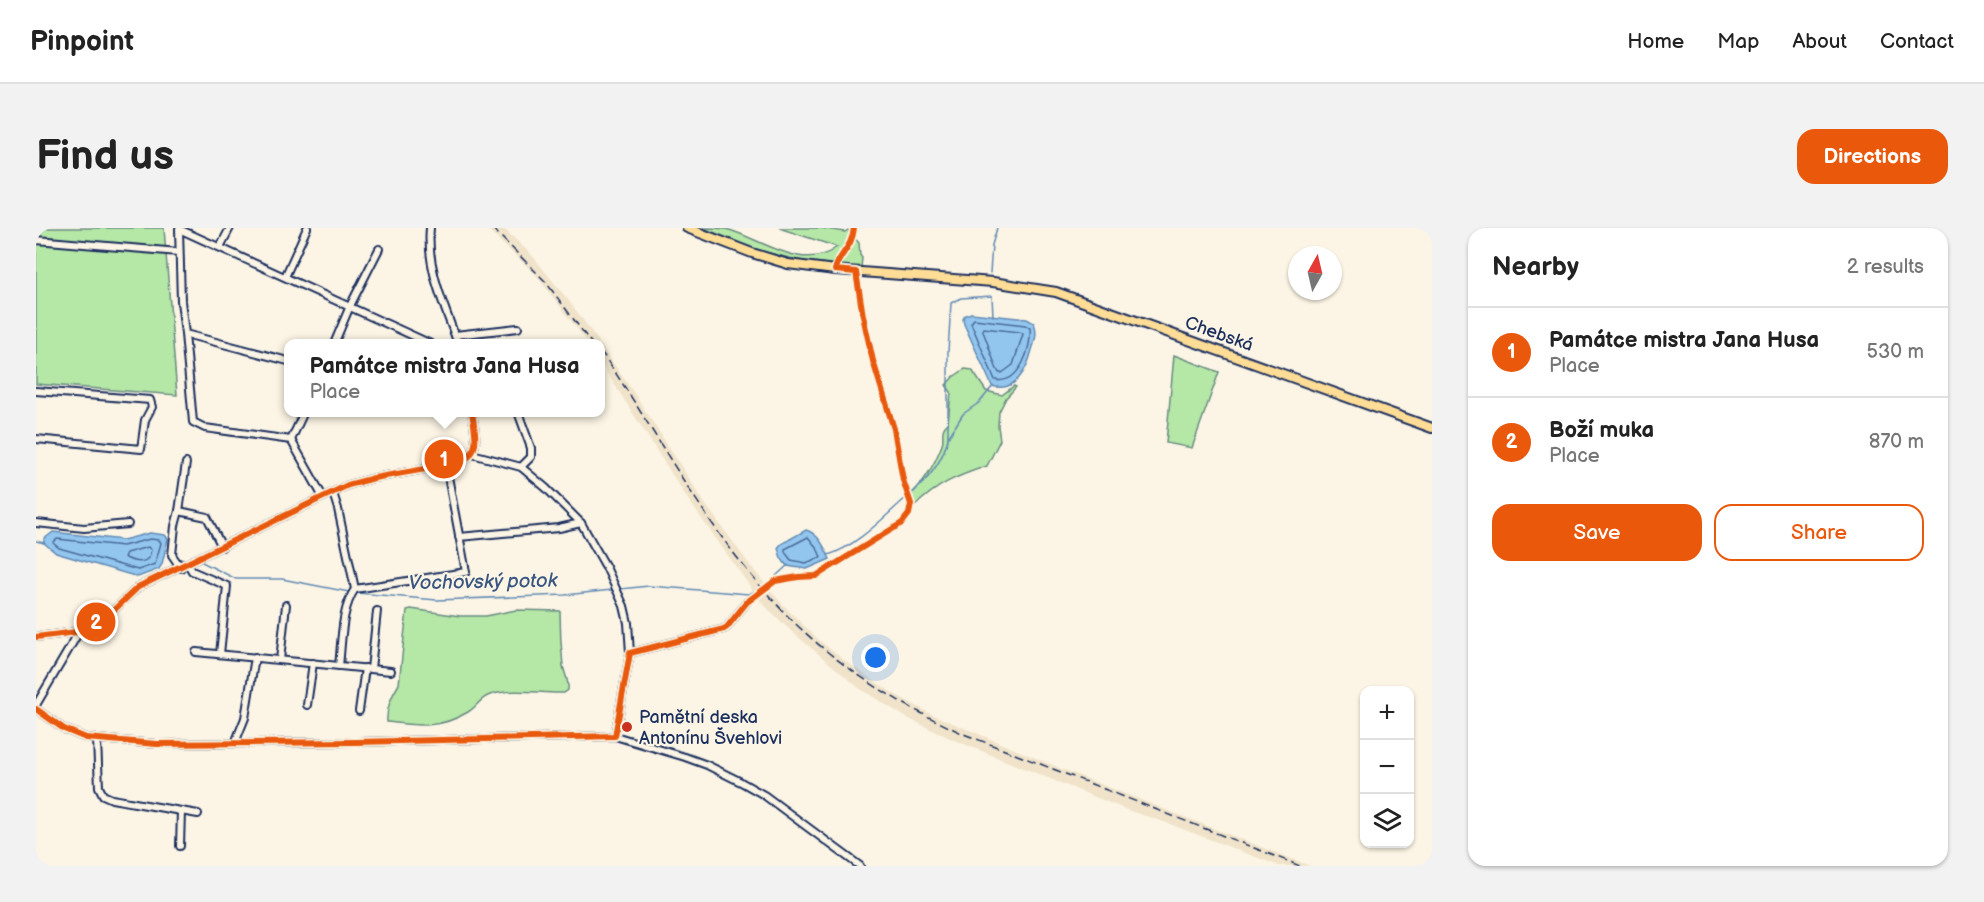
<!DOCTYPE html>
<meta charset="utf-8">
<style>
:root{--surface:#fff;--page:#f2f2f2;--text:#222;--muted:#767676;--line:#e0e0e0;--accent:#ea580c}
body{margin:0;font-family:"Balsamiq Sans",sans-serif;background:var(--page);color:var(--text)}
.controls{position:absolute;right:18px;bottom:18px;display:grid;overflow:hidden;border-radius:12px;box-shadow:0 2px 4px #0004}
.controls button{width:54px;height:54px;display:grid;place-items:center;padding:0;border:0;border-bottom:2px solid var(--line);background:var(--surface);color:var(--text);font:30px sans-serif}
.compass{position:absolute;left:1252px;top:18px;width:54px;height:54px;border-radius:50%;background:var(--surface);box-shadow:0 2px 4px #0004;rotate:8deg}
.you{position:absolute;left:840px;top:430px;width:21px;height:21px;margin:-15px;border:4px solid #fff;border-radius:50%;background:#1a73e8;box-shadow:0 0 0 9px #1a73e833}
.badge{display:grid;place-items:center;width:39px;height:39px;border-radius:50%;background:var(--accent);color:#fff;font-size:20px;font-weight:700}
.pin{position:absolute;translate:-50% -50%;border:3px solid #fff;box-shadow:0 2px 6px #0006}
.popup{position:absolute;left:248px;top:111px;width:321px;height:78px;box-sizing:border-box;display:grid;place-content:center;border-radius:12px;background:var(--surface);filter:drop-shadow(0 2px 4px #0005);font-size:20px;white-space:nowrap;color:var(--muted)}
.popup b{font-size:22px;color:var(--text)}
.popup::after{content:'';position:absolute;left:50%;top:100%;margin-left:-12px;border:12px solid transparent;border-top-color:var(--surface)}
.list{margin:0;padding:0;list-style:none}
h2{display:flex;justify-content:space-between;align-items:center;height:78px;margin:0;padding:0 24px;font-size:26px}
h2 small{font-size:20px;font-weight:400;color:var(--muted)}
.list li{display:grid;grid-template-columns:39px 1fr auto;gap:18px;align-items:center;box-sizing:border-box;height:90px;padding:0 24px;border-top:2px solid var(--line)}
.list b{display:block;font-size:22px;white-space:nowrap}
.list p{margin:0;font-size:20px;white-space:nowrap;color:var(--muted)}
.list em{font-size:20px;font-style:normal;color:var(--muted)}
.actions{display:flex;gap:12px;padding:18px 24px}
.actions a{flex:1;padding:14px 0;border:2px solid var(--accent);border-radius:18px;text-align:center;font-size:21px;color:var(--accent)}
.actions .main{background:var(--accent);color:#fff}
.icon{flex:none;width:33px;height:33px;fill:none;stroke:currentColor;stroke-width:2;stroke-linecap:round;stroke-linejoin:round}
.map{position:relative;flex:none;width:1396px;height:638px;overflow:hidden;border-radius:18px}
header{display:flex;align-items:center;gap:36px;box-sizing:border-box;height:84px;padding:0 30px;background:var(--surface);border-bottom:2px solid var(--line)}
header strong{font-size:28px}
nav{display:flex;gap:33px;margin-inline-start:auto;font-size:21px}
.intro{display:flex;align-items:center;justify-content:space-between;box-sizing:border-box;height:144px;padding:0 36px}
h1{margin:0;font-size:42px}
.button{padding:15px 27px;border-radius:18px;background:var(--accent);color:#fff;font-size:21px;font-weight:700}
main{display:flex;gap:36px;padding:0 36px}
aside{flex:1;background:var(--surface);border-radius:18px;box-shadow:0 2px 4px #0004}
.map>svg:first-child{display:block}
</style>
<header>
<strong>Pinpoint</strong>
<nav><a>Home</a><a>Map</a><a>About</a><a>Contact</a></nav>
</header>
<div class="intro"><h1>Find us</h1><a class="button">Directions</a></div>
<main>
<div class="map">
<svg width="1396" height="638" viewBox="0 0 1396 638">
<rect width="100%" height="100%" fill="#fcf5e5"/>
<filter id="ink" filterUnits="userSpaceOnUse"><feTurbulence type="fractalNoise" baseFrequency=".0167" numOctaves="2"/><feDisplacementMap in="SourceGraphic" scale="12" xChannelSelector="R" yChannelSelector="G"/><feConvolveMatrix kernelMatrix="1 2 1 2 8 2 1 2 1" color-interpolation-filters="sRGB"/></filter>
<g filter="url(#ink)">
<g fill="#f0e3ca">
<path d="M450,0H467L495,26L533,73L564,115H552L500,47Z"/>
<path d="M564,116L600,168L670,277L716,340L747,377L785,414L812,435L855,464L895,486L1026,541L1274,638H1243L1131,595L1091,582L918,512L871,490L823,460L755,403L725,374L653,273L564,134Z"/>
</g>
<g fill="#b5e7a6" stroke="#688b82" stroke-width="1.5">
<path d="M0,0H128L141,167L0,156Z"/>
<path d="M667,0C674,0 683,0 690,1C725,10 767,46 801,19L743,0H785L809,4L812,2L823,15L824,27L826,30L825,40L766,33L721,22Z"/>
<path d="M1138,127L1183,144L1156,220L1130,215Z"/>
<path d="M929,141L936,142L950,163L966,167L978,158L980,159L970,170L963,184L962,198L964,212L951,238C921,248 901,256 878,279L874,267C889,254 899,235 906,217C909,209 903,202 912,195L915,164L910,157L917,149Z"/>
<path d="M375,381L424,388H450L480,382L524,383C524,401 525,420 527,438C529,447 533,453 532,462L528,465C504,466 478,459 454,467C444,470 441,479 432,484C404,501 382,498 351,494C350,482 356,467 363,456L371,382Z"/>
</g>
<g fill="#92c6ef" stroke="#628ab5" stroke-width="1.5">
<path d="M935,85L991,91L998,95C1002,105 999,113 996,122C991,141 980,165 956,158L928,96L927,91L929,87Z"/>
<path d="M770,302C782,305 789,320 794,331L771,341L751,338L745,330L742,320L745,316Z"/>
<path d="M17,304L87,312L114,305L129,307L132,311L126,336L123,341L102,349L20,325L8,315V311Z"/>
</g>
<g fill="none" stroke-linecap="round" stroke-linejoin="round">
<g stroke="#4b6b98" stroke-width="1.5">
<path d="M938,91L989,97L994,100C996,119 984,157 959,152L935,95Z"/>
<path d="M947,100L984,104L987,106L977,137L966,145H963L960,139L947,103Z"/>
<path d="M772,309L781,320L785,329L770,335L755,332L749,324V321Z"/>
<path d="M21,311L87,318L114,311L123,312L125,315L119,336L102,342L23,320L17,315Z"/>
<path d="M112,319L115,322C113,338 99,335 88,329L90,325Z"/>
</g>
<g stroke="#628ab5" stroke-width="1.5">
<path d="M954,45L956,17L961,0"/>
<path d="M912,210L927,186L944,174L956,159"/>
<path d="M874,267C892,252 907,233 912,210V124L915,75L925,70L956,68L957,88"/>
<path d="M0,313L8,315"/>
<path d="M792,327C820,319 849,288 871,269"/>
<path d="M141,331L151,332"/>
<path d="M162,332L200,351H246L313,364"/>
<path d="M584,361L613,358L713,366L730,357L752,337"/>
<path d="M321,365L401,372L529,367L576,362"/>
</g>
<g stroke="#1b2f5e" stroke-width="10">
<g id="minor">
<path d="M394,0C390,40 409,79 422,116"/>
<path d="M0,12L143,24"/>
<path d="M184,19L194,0"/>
<path d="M249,49L271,0"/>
<path d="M149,106L157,194L169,200L255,212L268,184"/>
<path d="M419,107L482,100"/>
<path d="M298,116L314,78L343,21"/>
<path d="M252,133L149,106L145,73L143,1L395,116"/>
<path d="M0,163L114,172L116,179L109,192L105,221L0,211"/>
<path d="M482,184L495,220V229L485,239"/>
<path d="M255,212L287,269"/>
<path d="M436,226L485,239L510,260L545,295L570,339L588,378L592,395L594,425"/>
<path d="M297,265L302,281L319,361L430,344L410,238"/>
<path d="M143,283L150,235"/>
<path d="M0,295L48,300L92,296"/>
<path d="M423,309L523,300L545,295"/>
<path d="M152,336L156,343L191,358L184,426"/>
<path d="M145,340L136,327L139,298L143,283L171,289L186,319"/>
<path d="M0,409L57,402L102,359L312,257L338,250L424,235C446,224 439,205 436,184"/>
<path d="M160,424L355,443"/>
<path d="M244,432L250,377"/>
<path d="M303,438C306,413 305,381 319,361"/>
<path d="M335,441L341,383"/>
<path d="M0,477L43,404"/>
<path d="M271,477L277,435"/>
<path d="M0,481L28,501L50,510L121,516L320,514L579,508L649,529L671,537L705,554L728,567L824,638"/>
<path d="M323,483L329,440"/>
<path d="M579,508L594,425L688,401L691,399L711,374"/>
<path d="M61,512L63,559L67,567L76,571L162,586"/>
<path d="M199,515L209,490L219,429"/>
<path d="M144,618L145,583"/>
</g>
</g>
<g stroke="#1b2f5e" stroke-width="12">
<path id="major" d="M651,0L716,25L752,36L799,42L957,54L1020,64L1396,200"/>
</g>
<use href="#minor" stroke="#fcf5e5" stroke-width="6"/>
<use href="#major" stroke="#ffdd96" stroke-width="8"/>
<g stroke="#1b2f5e" stroke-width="1.5" stroke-dasharray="9 4.5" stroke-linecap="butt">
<path d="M456,0L509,53L556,116"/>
<path d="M564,122C621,204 667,296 735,370C788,430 855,473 928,506L1264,638"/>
</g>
<g stroke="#fcf5e5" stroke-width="10">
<g id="cycleway">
<path d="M0,409L57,402L102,359L312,257L338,250L424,235C446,224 439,205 436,184"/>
<path d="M0,481L28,501L50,510L121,516L320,514L579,508L594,425L688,401L691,399L711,374L739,353L762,349L780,348L866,295L873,286L875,276L867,252L858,201L837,133L827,88L820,44L799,42C803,25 816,21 818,0"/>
</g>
</g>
<use href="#cycleway" stroke="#e8590c" stroke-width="6"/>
</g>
</g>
<circle fill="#c8321e" stroke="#fcf5e5" stroke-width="2" cx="591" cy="499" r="6"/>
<g text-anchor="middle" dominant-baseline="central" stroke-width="4.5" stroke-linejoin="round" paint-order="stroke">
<g font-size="18" fill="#1b2f5e" stroke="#fcf5e5">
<text transform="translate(1183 106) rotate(20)">Chebská</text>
</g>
<g font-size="18" fill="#1b2f5e" stroke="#fcf5e5" text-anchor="start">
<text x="603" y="489">Pamětní deska<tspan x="603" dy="21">Antonínu Švehlovi</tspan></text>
</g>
<g font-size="20" font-style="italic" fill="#395582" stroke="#fcf5e5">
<text transform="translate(447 354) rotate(-1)">Vochovský potok</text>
</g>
</g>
</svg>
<div class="controls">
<button>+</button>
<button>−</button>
<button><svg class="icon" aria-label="layers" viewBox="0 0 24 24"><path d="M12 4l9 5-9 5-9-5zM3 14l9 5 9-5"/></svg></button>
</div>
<svg class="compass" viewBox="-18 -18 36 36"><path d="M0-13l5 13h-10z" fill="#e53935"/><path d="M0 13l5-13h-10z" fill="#767676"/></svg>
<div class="you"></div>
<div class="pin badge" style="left:408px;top:231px">1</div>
<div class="popup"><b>Památce mistra Jana Husa</b>Place</div>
<div class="pin badge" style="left:60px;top:394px">2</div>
</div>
<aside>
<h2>Nearby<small>2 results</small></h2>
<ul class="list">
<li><span class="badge">1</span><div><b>Památce mistra Jana Husa</b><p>Place</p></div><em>530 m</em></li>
<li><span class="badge">2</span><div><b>Boží muka</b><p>Place</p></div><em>870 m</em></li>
</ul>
<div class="actions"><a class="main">Save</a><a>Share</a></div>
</aside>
</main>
